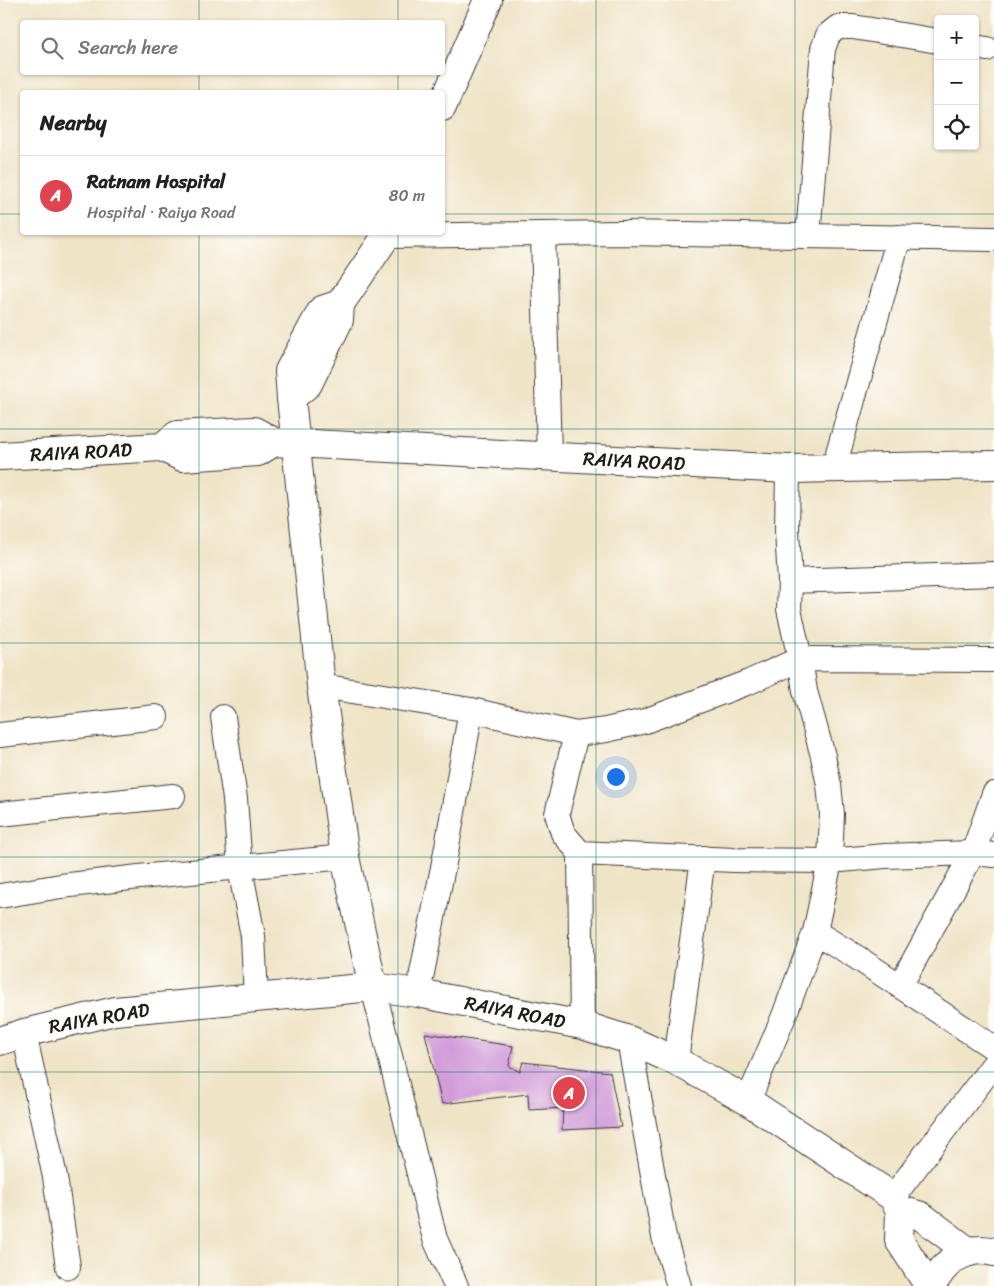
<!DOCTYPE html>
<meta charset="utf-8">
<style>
:root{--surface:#fff;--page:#f6f6f6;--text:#202124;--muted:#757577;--line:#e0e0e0;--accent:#b5179e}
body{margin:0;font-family:Sriracha,sans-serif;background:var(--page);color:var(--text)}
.controls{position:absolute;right:15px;top:15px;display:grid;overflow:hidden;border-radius:5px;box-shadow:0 1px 4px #0004}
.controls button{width:45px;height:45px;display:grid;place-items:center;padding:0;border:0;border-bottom:1px solid var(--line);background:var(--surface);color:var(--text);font:25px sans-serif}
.you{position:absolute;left:615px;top:776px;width:18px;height:18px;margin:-12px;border:4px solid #fff;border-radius:50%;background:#1a73e8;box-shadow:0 0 0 8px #1a73e833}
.badge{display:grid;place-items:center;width:32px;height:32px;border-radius:50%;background:var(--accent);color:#fff;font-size:16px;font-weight:700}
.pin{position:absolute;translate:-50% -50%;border:2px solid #fff;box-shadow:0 1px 5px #0006}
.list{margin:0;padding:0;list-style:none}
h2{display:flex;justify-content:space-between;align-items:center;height:65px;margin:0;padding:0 20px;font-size:21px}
h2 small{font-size:16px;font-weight:400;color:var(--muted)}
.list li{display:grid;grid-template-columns:32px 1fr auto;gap:15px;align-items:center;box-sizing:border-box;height:80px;padding:0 20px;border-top:1px solid var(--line)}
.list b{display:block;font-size:19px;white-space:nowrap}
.list p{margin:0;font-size:16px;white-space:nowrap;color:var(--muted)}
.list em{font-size:16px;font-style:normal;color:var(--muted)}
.icon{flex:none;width:28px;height:28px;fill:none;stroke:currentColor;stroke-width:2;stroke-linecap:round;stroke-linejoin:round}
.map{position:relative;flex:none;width:994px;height:1286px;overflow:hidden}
.search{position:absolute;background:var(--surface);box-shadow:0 1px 4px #0004;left:20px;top:20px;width:425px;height:55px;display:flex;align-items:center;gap:12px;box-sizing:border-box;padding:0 18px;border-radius:5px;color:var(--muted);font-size:19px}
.panel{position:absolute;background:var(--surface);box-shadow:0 1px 4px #0004;left:20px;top:90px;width:425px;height:145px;border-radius:5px}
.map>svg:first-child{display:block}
</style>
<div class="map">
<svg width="994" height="1286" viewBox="0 0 994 1286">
<rect width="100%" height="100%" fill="#fdfcf7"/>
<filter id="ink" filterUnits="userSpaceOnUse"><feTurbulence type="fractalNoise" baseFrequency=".02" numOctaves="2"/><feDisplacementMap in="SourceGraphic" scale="10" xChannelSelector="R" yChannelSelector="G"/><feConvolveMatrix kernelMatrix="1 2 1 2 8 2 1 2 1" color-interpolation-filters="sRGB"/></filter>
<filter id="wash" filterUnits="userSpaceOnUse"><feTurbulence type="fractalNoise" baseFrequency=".0096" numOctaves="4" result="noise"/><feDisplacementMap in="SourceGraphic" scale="20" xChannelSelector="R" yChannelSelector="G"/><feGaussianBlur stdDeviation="1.12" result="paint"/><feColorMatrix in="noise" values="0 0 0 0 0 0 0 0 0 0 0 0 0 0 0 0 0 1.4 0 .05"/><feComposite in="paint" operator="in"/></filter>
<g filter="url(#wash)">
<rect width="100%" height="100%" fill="#f0e4c7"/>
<g id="blocks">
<path fill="#d29cda" d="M425,1033L513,1046L509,1066L520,1072L523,1062L610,1072L621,1127L562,1130L563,1108L529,1110L528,1094L442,1104Z"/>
</g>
</g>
<g filter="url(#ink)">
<use href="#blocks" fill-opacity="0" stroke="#3c3a36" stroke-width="1"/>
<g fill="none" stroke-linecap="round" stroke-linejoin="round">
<g stroke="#3c3a36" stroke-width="26">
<g id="minor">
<path d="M975,47L987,49"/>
<path d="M543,234L549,457"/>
<path d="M388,236L623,233L994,239"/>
<path d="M808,236L823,49L828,35L838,27H853L938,41"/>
<path d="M834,467L899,237"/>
<path d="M790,581L994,574"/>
<path d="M321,686L471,710L576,734L557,814L563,833L580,853L734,860L830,861L885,856L973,853L994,855"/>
<path d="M223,717L235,799L240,868L253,936L256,998"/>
<path d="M576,734L606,730L645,721L749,682L800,659L994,660"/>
<path d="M0,735L156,717"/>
<path d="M0,814L173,796"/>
<path d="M580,853L582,1025"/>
<path d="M0,896L61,886L139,877L345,857"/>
<path d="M815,932L853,955L994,1048"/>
<path d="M900,986L973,853L994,794"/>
<path d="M373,987L435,1239L456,1286"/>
<path d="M418,993L446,852L471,710"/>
<path d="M24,1033L55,1177L68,1267"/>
<path d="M629,1040L664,1237L679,1286"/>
<path d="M676,1061L703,858"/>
<path d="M748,1101L784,1016L815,932L830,861L832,814L829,785L823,756L805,691L800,659L789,609L790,581L787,531L788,469"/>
<path d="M893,1197L994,1064"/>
</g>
</g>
<g stroke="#3c3a36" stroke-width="30">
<g id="tertiary">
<path d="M442,107L488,0"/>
<path d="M340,304L322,310L289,371L291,398L321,686L345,857L373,987"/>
<path d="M291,398L308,384L339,320L340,304L389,232"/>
<path d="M274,442L788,469L994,465"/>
<path d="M0,456L162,447L182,457L258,452L274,442L254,431L177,435L162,447"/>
<path d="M0,1041L24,1033L115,1011L373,987L418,993L582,1025L629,1040L676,1061L748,1101L893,1197L900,1210L921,1216L969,1252"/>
<path d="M900,1210L899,1240L929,1286"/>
<path d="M932,1286C943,1263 966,1244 994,1252"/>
</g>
</g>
<use href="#minor" stroke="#fff" stroke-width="24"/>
<use href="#tertiary" stroke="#fff" stroke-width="28"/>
</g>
</g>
<path fill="none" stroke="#0f766e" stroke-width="1" stroke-opacity="0.55" d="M199,0V22M398,0V22M596,0V1286M795,0V1286M199,72V92M398,72V92M0,214H22M442,214H994M199,232V1286M398,232V1286M0,429H994M0,643H994M0,857H994M0,1072H994"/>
<g text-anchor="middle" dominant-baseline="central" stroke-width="5" stroke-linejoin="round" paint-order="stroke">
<g font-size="19" fill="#1c1c1c" stroke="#fdfcf7">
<text transform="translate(81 452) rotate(-3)">RAIYA ROAD</text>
<text transform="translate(634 461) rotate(3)">RAIYA ROAD</text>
<text transform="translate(515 1012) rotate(11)">RAIYA ROAD</text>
<text transform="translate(99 1018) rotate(-10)">RAIYA ROAD</text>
</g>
</g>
</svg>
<div class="controls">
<button>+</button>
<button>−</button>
<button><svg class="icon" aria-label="locate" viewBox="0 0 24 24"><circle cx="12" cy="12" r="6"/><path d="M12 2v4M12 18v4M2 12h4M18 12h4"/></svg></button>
</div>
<div class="you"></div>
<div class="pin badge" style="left:569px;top:1093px;background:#e0444e">A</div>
<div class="search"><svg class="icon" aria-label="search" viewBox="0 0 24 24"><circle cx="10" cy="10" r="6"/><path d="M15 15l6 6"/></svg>Search here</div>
<section class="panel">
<h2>Nearby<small></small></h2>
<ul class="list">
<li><span class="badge" style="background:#e0444e">A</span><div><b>Ratnam Hospital</b><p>Hospital · Raiya Road</p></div><em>80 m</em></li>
</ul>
</section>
</div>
